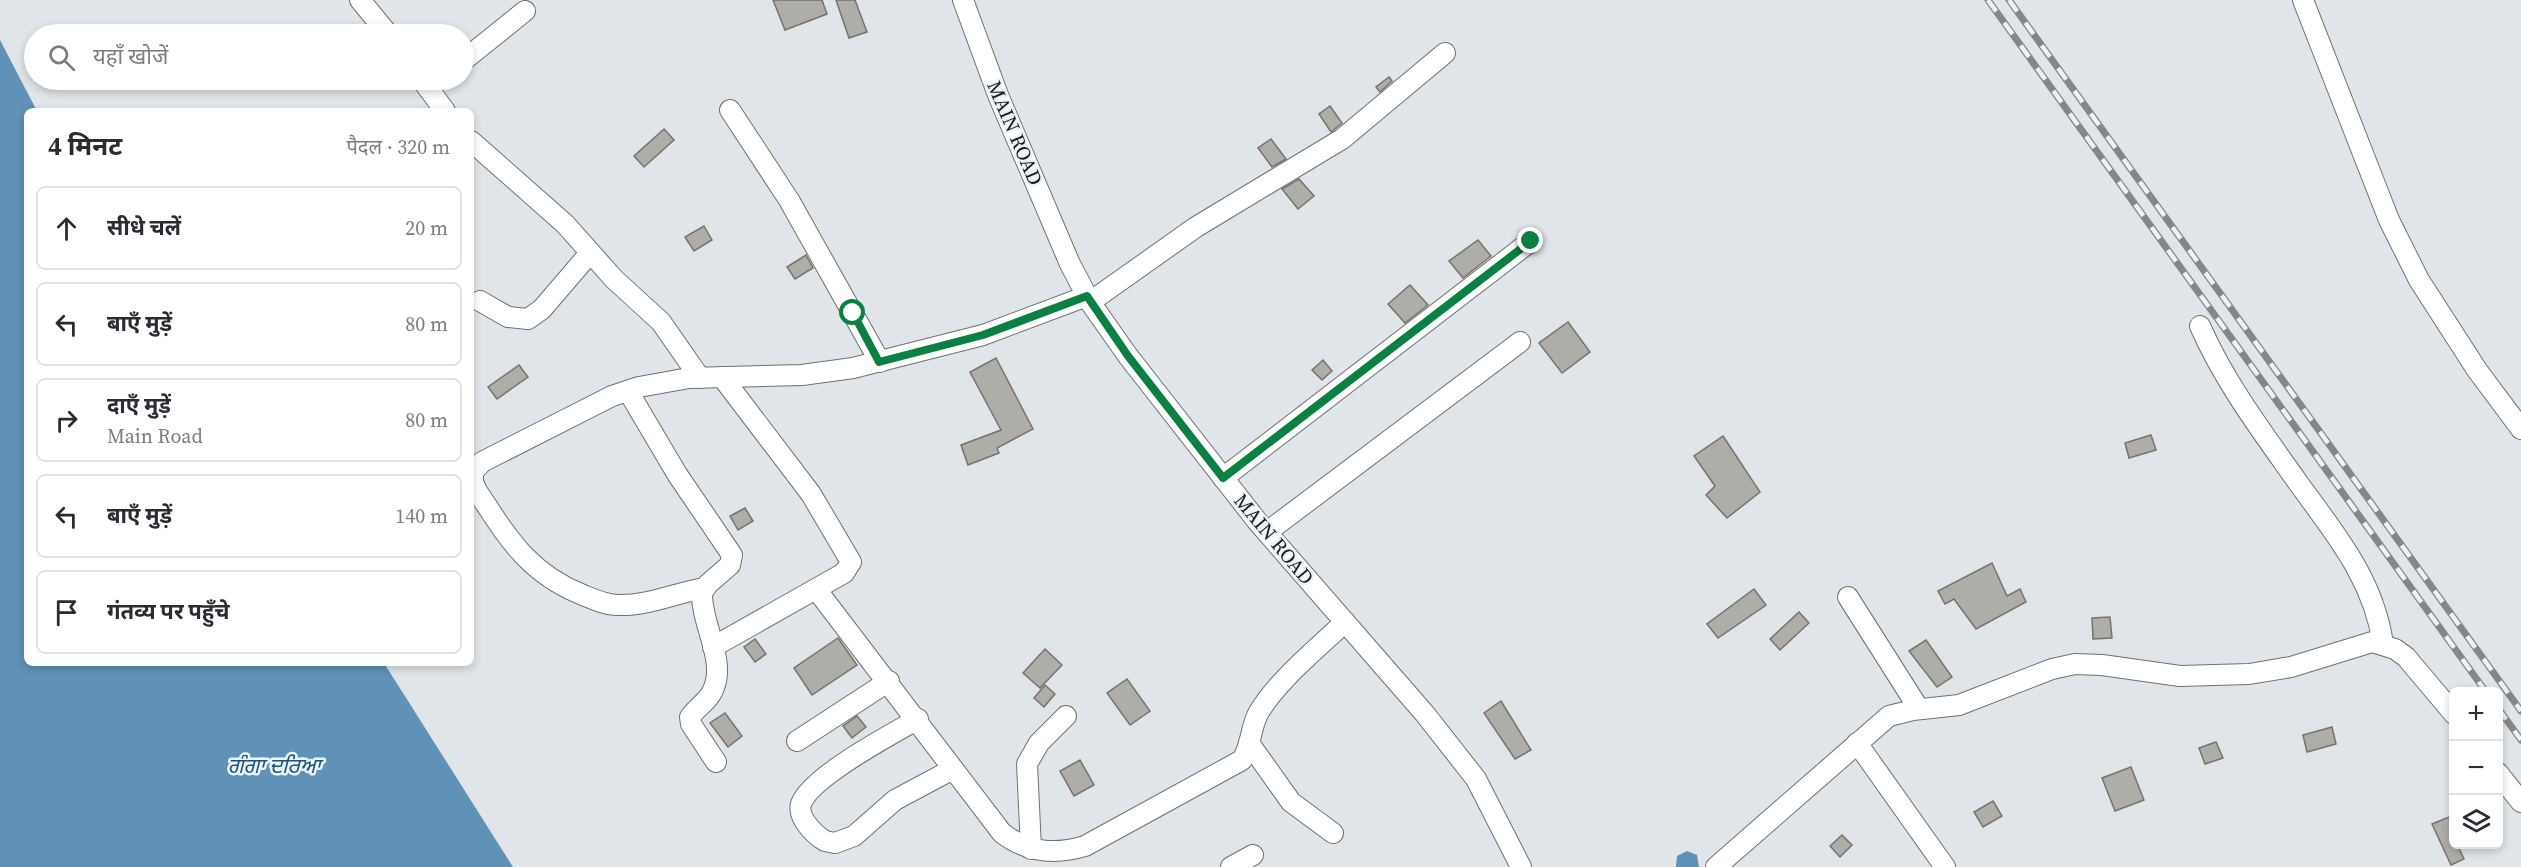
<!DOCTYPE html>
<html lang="hi">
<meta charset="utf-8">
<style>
:root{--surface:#fff;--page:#f2f2f3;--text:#2b2b33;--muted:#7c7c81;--line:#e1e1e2}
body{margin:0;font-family:"Source Serif 4","Noto Sans Devanagari","Noto Sans Gurmukhi",serif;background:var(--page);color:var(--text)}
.controls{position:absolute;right:18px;bottom:18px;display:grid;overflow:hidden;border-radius:9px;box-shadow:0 3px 9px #0003}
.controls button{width:54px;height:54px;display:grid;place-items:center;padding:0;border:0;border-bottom:2px solid var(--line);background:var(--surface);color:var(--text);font:30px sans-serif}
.stop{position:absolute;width:18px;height:18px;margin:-14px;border:4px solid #0b8043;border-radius:50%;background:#fff}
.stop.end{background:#0b8043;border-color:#fff;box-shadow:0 2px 6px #0008}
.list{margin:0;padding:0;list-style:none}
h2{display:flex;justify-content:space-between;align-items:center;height:78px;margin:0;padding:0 24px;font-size:26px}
h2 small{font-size:20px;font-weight:400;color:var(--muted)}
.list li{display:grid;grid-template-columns:39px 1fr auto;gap:18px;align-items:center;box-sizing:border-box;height:84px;margin:0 12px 12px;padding:0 12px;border:2px solid var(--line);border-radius:9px}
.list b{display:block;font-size:22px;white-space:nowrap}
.list p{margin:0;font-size:20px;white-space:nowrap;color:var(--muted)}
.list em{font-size:20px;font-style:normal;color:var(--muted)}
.icon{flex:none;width:33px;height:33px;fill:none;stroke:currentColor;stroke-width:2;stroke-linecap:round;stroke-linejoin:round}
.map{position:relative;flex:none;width:2521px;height:867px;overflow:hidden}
.search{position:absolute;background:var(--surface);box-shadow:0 3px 9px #0003;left:24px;top:24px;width:450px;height:66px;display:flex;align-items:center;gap:15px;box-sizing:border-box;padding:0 21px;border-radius:33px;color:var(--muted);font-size:22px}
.panel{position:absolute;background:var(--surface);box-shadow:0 3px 9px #0003;left:24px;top:108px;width:450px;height:558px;border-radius:9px}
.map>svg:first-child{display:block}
</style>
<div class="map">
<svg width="2521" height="867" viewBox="0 0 2521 867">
<rect width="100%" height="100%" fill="#dfe5e9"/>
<g fill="#5f92b6">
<path d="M0,40L37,111H27V663H384L513,867H0Z"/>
<path d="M1687,851L1697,855L1699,867H1676L1677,856Z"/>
</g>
<g fill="#afada7" stroke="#75736d" stroke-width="1.5">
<path d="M773,0H822L827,14L785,30Z"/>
<path d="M836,0H855L867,32L849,38Z"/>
<path d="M1389,77L1392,81L1380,92L1376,87Z"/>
<path d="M1330,106L1342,123L1331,132L1319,114Z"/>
<path d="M664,129L674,140L644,167L634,156Z"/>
<path d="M1271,139L1286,159L1272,167L1258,148Z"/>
<path d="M1299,179L1314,196L1298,209L1282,189Z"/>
<path d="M704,226L712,240L694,251L685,237Z"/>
<path d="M1478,240L1491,256L1463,278L1449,261Z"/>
<path d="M806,255L813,268L795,279L787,267Z"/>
<path d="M1410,285L1428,305L1405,323L1388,304Z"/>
<path d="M1568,322L1590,352L1562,373L1539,343Z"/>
<path d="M996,358L1033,429L997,448L999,453L968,465L961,445L1001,430L970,372Z"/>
<path d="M1323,360L1332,371L1322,380L1312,370Z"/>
<path d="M519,365L528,377L497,399L488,387Z"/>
<path d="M2151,435L2156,450L2129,458L2125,443Z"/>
<path d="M1723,436L1760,492L1727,518L1706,495L1715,486L1694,456Z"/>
<path d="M745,508L753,521L738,530L730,516Z"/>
<path d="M1992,563L2007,596L2020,589L2026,602L1976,629L1954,599L1945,604L1938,591Z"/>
<path d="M1754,589L1766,605L1718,638L1707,624Z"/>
<path d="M1799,612L1809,623L1780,650L1770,639Z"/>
<path d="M2110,617L2112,638L2093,639L2092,618Z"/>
<path d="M838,638L857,665L812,695L794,668Z"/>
<path d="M755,639L766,654L755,662L744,647Z"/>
<path d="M1926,640L1952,677L1937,687L1909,651Z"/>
<path d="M1045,649L1062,665L1040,688L1023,673Z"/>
<path d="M1127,679L1150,711L1130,725L1107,693Z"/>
<path d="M1045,685L1055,694L1044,707L1034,698Z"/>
<path d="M1501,701L1531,750L1515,759L1484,713Z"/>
<path d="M725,713L742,736L728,747L710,723Z"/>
<path d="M857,716L866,727L852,738L843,726Z"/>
<path d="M2332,727L2336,744L2307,752L2303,735Z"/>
<path d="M2216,742L2223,758L2205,764L2199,748Z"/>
<path d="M1080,760L1094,785L1074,796L1060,771Z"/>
<path d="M2131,767L2144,800L2115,811L2102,778Z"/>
<path d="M1993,801L2002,816L1983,827L1974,812Z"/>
<path d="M2454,815V844H2457L2464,859L2451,865L2432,824Z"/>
<path d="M1842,835L1852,845L1840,857L1830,846Z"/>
</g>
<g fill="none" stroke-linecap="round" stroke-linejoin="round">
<g stroke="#6c7175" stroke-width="22">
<g id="minor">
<path d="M360,0L388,34"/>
<path d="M963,0L998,95L1070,264L1090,302L1128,356L1257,521L1425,714L1476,779L1521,867"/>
<path d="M2303,0L2389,220L2419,280L2477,370L2521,429"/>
<path d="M464,60L525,11"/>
<path d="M422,80L445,111"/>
<path d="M730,110L789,200L880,362"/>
<path d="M471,141L565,224L614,279L661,322L700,378"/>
<path d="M480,301L508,317L528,319L542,309L590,253"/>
<path d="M1090,302L1196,227L1342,139L1445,53"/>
<path d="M2200,326C2225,383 2263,433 2299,484C2336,535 2374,580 2383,644"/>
<path d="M628,391L677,474L732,555L730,565L708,584L702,593C701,625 728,662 712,692C707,702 697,707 690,717L691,724L716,762"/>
<path d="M1223,478L1531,241"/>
<path d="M1267,532L1520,342"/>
<path d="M704,588C676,593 647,606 618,605C606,605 595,600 583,595C528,573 508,538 477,491L473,482V472L482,462L612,396L639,387L689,378L802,375L853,368L983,335L1087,296"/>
<path d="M816,589L1002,833C1028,853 1055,855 1085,846L1242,760C1252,745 1250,727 1259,712C1278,680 1318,648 1345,622"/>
<path d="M1848,597L1919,709"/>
<path d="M713,647L844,573L851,562L811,494L722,377"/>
<path d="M918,719C892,734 810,777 801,804C797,818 815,835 825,841L835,843L854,836L895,800L953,769"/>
<path d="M797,741L889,681"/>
<path d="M1249,743L1291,802L1333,833"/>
<path d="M1857,743L1945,867"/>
<path d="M2498,773L2521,802"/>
<path d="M1031,849L1027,764L1039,743L1066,716"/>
<path d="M1231,867L1253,855"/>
<path d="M1716,867L1889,716L1913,710L1959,705L2052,669L2075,664L2102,665L2180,676L2249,674L2291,667L2372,642L2395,649L2406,657L2454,714"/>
</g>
</g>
<use href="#minor" stroke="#fff" stroke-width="20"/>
<g stroke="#83878a" stroke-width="7">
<g id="rail">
<path d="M1988,0L2486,692"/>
<path d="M2009,0L2521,711"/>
<path d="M2498,708L2521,740"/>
</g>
</g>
<use href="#rail" stroke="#ecf2f6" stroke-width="4.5" stroke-dasharray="14" stroke-linecap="butt"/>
</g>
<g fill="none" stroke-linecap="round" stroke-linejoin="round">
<path stroke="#0b8043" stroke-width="8" d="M853,313L879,362L983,335L1087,296L1128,356L1223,478L1531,241"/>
</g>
<g text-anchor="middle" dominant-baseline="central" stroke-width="5" stroke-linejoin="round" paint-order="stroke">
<g font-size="20" fill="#181a1b" stroke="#ecf2f6">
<text transform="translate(1015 133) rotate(67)">MAIN ROAD</text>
<text transform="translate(1274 539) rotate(50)">MAIN ROAD</text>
</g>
<g font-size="21" font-style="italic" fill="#185479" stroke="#ecf2f6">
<text x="274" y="765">ਗੰਗਾ ਦਰਿਆ</text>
</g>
</g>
</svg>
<div class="controls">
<button>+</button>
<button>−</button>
<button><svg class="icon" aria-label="layers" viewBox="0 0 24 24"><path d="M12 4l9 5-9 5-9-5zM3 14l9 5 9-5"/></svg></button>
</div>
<div class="stop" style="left:853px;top:313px"></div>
<div class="stop end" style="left:1531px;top:241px"></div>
<div class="search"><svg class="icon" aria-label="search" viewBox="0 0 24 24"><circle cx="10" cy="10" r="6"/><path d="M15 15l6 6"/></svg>यहाँ खोजें</div>
<section class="panel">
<h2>4 मिनट<small>पैदल · 320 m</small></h2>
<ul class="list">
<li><svg class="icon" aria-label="ahead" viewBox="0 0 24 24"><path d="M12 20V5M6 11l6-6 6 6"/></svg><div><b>सीधे चलें</b></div><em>20 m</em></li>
<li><svg class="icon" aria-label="left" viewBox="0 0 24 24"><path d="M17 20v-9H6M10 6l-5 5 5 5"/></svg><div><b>बाएँ मुड़ें</b></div><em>80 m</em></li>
<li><svg class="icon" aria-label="right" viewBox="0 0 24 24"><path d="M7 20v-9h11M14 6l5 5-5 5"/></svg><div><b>दाएँ मुड़ें</b><p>Main Road</p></div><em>80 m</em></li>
<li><svg class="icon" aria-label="left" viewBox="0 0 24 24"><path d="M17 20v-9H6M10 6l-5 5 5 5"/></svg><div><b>बाएँ मुड़ें</b></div><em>140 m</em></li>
<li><svg class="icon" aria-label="arrive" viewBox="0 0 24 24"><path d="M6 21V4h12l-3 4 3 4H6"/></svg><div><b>गंतव्य पर पहुँचे</b></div></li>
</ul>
</section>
</div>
